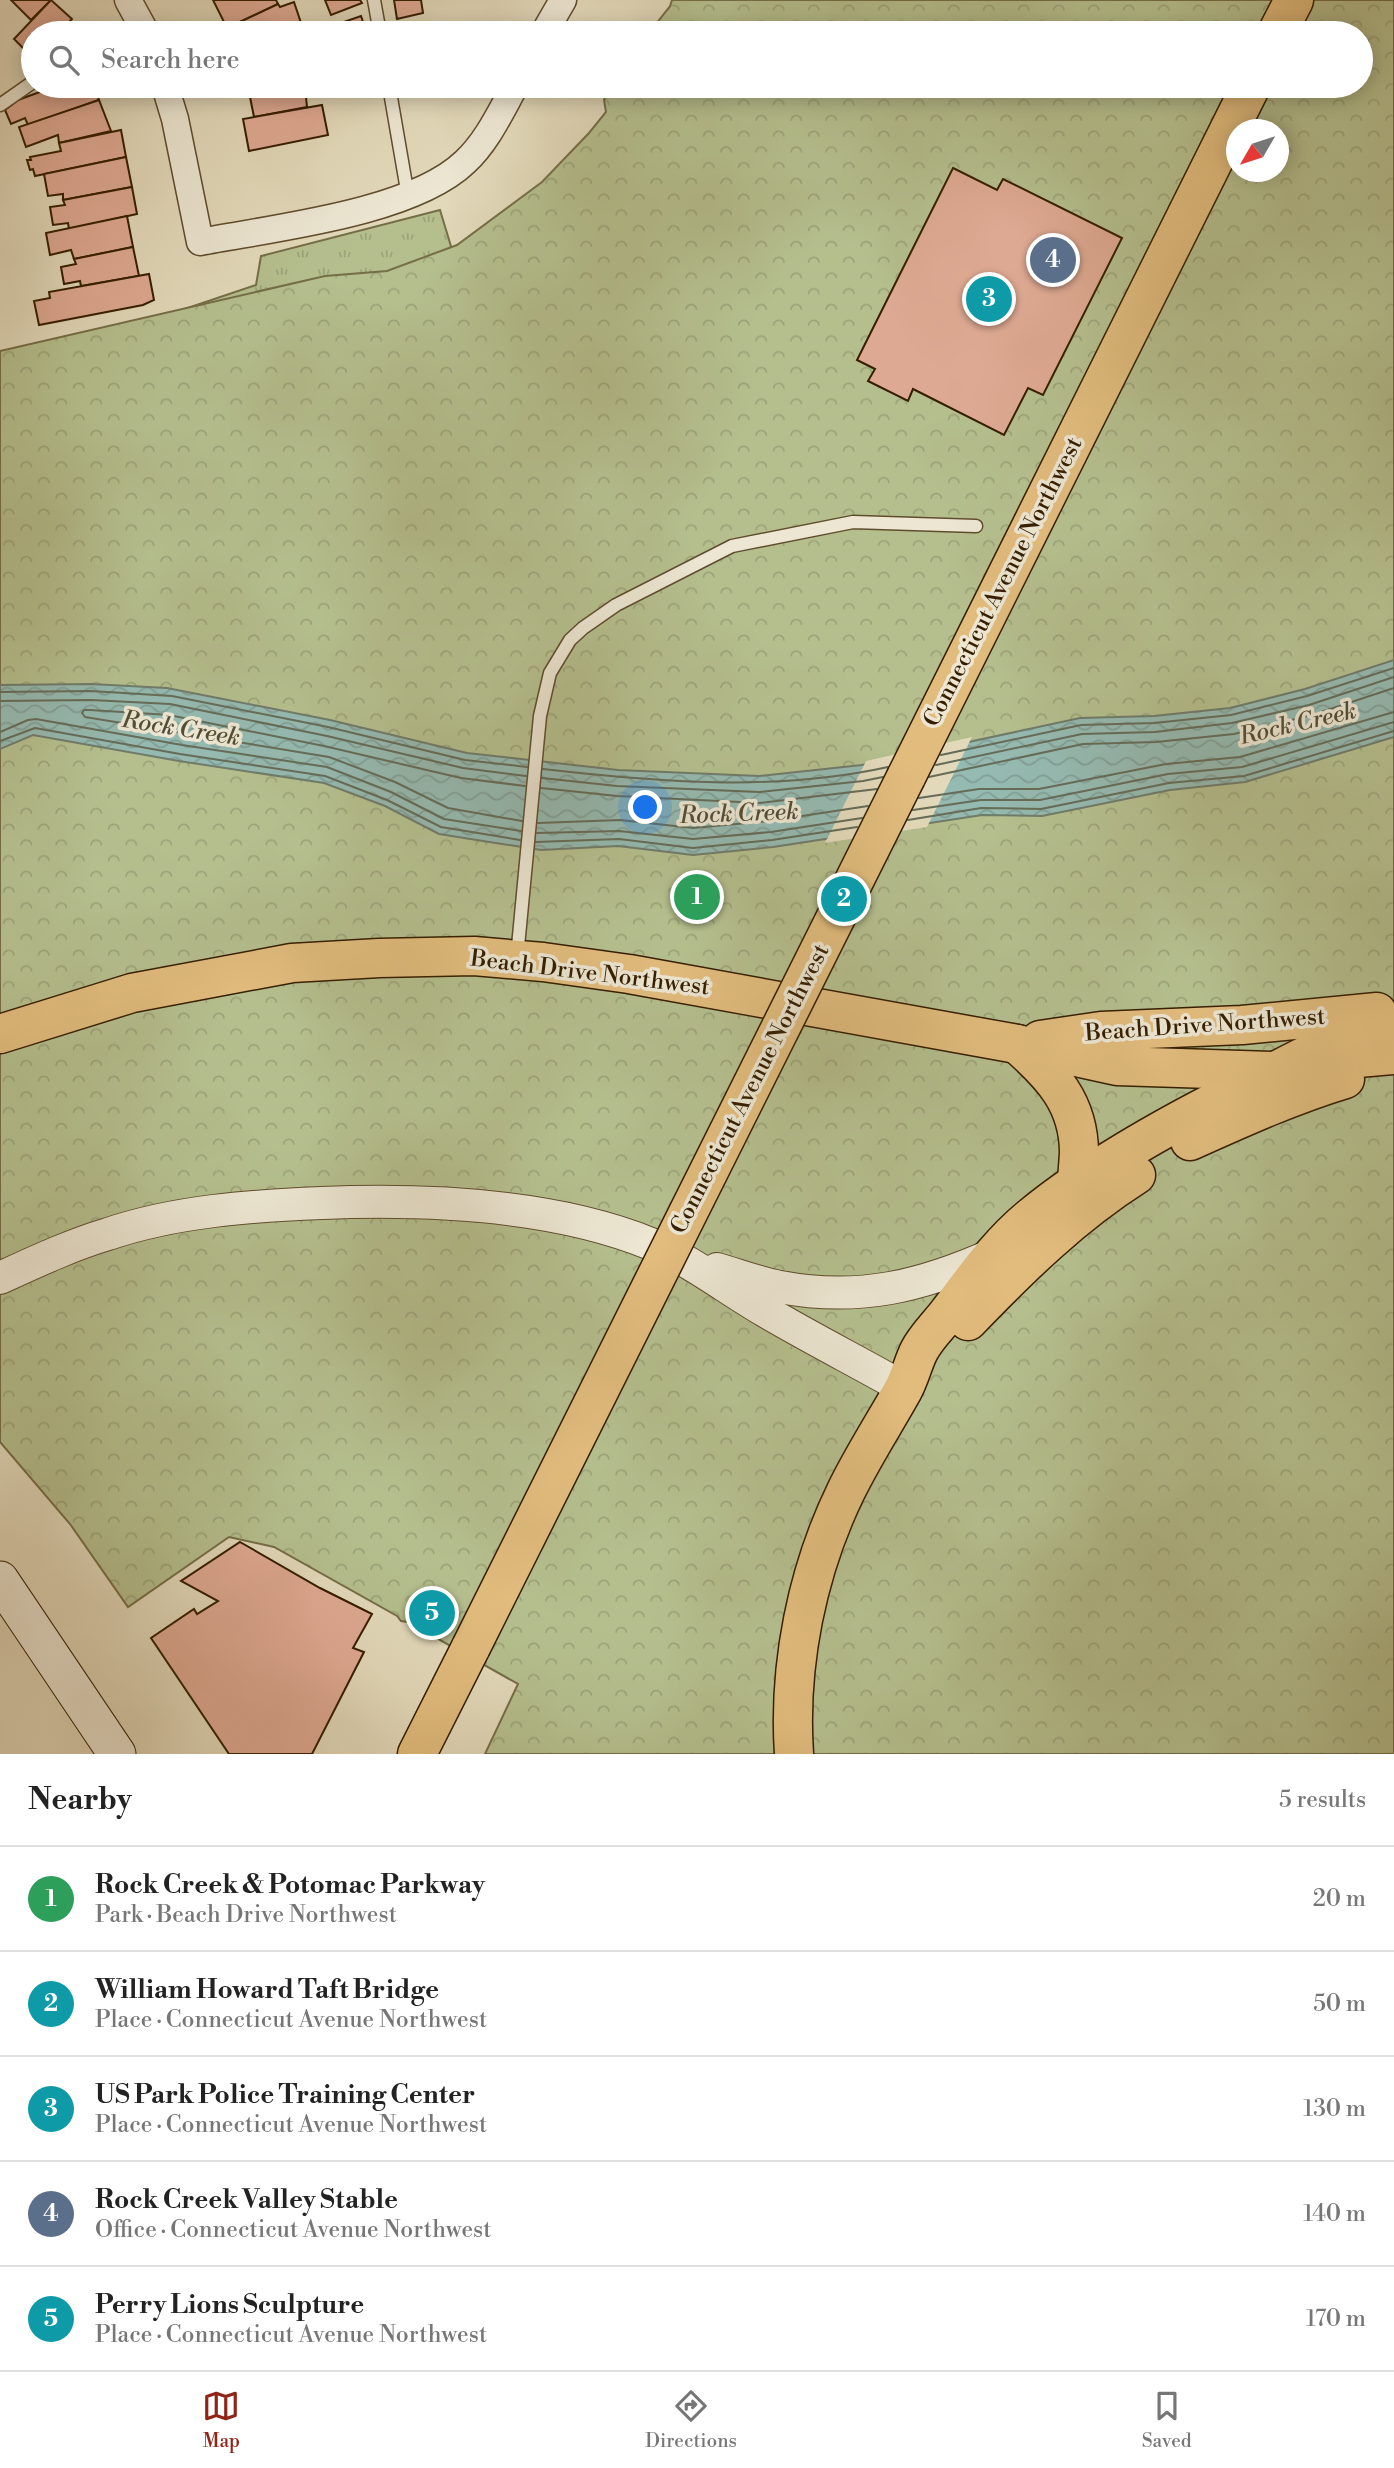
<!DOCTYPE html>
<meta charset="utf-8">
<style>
:root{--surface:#fff;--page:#f6f6f6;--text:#222;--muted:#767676;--line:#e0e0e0;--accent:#8f2418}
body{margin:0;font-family:"Libre Bodoni",serif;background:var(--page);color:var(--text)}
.compass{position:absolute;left:1226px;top:119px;width:63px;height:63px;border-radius:50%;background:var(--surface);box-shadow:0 4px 18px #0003;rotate:231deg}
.you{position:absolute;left:646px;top:808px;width:24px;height:24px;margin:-18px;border:5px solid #fff;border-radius:50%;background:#1a73e8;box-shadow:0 0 0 10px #1a73e833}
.badge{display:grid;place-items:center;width:46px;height:46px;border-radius:50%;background:var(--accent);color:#fff;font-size:23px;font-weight:700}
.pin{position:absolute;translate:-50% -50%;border:4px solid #fff;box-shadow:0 2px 7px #0006}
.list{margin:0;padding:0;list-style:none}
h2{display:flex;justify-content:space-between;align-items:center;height:91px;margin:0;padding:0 28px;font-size:30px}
h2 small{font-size:23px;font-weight:400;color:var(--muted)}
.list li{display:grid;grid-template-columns:46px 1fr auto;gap:21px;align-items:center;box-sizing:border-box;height:105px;padding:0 28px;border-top:2px solid var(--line)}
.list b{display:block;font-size:26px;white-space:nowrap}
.list p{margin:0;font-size:23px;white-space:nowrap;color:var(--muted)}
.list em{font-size:23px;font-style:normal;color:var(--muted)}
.icon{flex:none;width:38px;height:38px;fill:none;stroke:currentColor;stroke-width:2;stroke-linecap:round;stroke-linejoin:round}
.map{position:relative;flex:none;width:1394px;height:1754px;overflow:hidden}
.search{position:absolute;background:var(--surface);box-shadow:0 4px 18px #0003;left:21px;right:21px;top:21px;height:77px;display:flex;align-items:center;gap:18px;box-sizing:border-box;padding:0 24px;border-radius:38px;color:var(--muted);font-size:26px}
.sheet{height:616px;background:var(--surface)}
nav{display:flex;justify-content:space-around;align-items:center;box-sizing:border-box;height:98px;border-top:2px solid var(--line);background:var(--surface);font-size:19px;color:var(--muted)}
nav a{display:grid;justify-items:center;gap:4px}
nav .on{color:var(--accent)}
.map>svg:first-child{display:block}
</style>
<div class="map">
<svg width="1394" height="1754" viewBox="0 0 1394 1754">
<defs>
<pattern id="grass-tufts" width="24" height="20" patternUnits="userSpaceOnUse" patternTransform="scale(1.75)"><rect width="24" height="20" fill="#b5bf8e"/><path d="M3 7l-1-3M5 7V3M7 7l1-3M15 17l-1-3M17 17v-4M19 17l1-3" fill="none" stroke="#9ca479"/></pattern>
<pattern id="forest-crowns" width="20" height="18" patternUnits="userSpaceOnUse" patternTransform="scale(1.75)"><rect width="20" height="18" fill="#b5bf8e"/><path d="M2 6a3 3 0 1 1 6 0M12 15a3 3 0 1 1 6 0" fill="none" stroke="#9ca479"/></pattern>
<pattern id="water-waves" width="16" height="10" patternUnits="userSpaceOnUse" patternTransform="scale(1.75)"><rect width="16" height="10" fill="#95bab1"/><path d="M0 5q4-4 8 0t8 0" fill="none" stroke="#819f96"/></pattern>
</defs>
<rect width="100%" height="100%" fill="#e2d9ba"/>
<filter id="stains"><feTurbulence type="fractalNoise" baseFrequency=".00286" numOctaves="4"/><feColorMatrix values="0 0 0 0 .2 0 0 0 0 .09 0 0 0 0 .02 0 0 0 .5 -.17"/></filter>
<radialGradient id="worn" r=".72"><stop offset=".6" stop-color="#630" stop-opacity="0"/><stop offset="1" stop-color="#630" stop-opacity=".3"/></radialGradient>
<path fill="url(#grass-tufts)" stroke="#756e47" stroke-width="2" d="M440,210L453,253L399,357L155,319L256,285L261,256Z"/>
<path fill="url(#forest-crowns)" stroke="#756e47" stroke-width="2" fill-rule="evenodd" d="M672,0H1394V1754H485L518,1684L408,1622L401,1621L397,1616L274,1547L229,1537L128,1607L70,1524L0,1442V351L325,276L387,271L457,245L542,182L589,133L606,112L604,100L611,86H1361V33H649L670,6ZM1236,130H1278V172H1236Z"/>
<path fill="url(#water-waves)" stroke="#6f7c6a" stroke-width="2" d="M1394,660V737L1245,782L1170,790L1042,816L982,815L773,847L693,855L618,846L541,850L439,834L385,806L324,783L179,761L33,735L0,749V685L91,684L167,688L330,720L467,753L618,770L759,776L862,765L1080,718L1154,716L1230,708L1305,689Z"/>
<path fill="#e2d9ba" d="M972,737L927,827L825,843L866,761Z"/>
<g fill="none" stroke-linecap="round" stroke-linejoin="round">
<g stroke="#656c58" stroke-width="2">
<path d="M0,692L91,691L172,696L328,727L465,760L527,767"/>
<path d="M0,701L91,700L170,704L327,736L463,768L526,776"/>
<path d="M0,732L28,720L36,719L182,745L327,767L391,792L444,819L521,831"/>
<path d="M0,741L35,728L180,754L325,776L387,800L441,827L520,840"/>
<path d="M941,755L1081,725L1154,723L1231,715L1307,696L1394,668"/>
<path d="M936,765L1082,734L1155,732L1232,723L1309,705L1394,677"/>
<path d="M543,769C656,782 775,792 888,767"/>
<path d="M929,777L1083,744L1156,742L1234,734L1312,715L1394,688"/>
<path d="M542,778L617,786L759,792L863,781L883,777"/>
<path d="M541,788L617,796L760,803L877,789"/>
<path d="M919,798L979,789H1039L1166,764L1240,757L1394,712"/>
<path d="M913,810L981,800H1040L1168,774L1242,767L1394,722"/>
<path d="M908,820L981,808L1041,809L1169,783L1244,776L1394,731"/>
<path d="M522,821L448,808L395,782L329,757L85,717L82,713L84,710H90L169,715L324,746L461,778L525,786"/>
<path d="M538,823L620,820L693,828L769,821L868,806"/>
<path d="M537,833L619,831L693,839L771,832L862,818"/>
<path d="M536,842L619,839L693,848L772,840L857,827"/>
</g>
</g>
<g fill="#dea992" stroke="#351e00" stroke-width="2">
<path d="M11,0H51L31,20Z"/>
<path d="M51,0L72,19L58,33H33V58L14,39Z"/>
<path d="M213,0H276L278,4L227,28Z"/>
<path d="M325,0H360L362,3L331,15Z"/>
<path d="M394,0H421L423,13L397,19Z"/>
<path d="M294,2L301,23L287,28L289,33H229L227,28L278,4L280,7Z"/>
<path d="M361,16L367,33H335L332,26Z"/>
<path d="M56,86H94L99,100L28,125L25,118L11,124L5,110L18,100Z"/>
<path d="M251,86H319L321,94L306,97L307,107L254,117L248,87Z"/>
<path d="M99,100L111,131L59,143L58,135L26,147L19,127Z"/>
<path d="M322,105L328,135L249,151L243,119Z"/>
<path d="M121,130L126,157L35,176L33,169L30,170L27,160H31L30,157L61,151L59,143Z"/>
<path d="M126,157L132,187L63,200V194L48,196L44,174Z"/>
<path d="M953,168L997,190L1003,179L1122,238L1043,395L1028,388L1004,435L913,389L908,401L868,381L875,369L857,360Z"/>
<path d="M132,187L137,214L69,229L68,223L53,225L50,207L65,205L63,200Z"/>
<path d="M127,216L133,247L74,259L71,250L50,255L46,233Z"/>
<path d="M133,247L139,276L81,286L80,281L64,284L61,267L76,264L74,259Z"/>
<path d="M149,274L154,300L143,305L39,325L34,301L50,298L49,292Z"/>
<path d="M240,1542L320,1588L372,1614L353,1648L364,1652L312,1754H229L151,1638L194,1609L197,1614L218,1601L181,1581Z"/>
</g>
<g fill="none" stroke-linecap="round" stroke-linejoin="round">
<g stroke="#604d2e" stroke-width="15">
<g id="service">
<path d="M374,0L380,33"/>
<path d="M389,86L408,196"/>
<path d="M0,105L33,82"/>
<path d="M517,957L540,716L550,673L570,640L583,628L616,605L732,546L853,522L976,526"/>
</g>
</g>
<g stroke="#604d2e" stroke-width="29">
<g id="minor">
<path d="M128,0L146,33"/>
<path d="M544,33L563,0"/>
<path d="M165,86L175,119L200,242C273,228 412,213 465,162C487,142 501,111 515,86"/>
</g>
</g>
<g stroke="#604d2e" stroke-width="34">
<g id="tertiary">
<path d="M717,1269C738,1275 759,1283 780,1287C859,1302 922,1286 994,1254"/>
<path d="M0,1278C35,1262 71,1245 108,1234C176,1211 250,1206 322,1203C426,1199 553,1204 651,1244C692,1261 727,1289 765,1311C811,1338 858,1362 904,1388"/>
</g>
</g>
<g stroke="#351e00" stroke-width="39">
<path id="secondary" d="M0,1580L117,1754"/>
</g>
<g stroke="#351e00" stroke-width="41">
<g id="primary">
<path d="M1277,33L1294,0"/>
<path d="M906,777L1251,86"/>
<path d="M0,1034L132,993L292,963L379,958L474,956L543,962L629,974L1017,1044L1117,1066L1275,1071L1358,1058L1394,1055"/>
<path d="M1040,1040L1101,1031L1242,1025L1377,1012"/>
<path d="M1017,1044C1052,1075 1079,1103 1079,1153C1078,1170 1076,1186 1077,1202"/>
<path d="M1190,1141C1241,1118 1292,1095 1345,1079"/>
<path d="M968,1321C1020,1267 1073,1215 1136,1175"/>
<path d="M417,1754L471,1647"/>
<path d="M794,1754C788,1665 807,1571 846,1491C863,1456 884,1424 903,1390C910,1377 913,1363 919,1351C926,1337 939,1325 948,1313C974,1279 998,1244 1031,1217C1093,1166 1177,1120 1248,1085C1297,1061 1341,1034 1394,1022"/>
</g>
</g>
<use href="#service" stroke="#ece6d2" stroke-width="12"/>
<use href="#minor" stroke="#ece6d2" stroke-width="26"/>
<use href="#tertiary" stroke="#ece6d2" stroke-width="32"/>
<use href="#secondary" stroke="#ece6d2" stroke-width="37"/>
<use href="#primary" stroke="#e1bc7d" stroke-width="38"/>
<g stroke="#351e00" stroke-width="41" stroke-linecap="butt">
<path id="primary-bridge" d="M471,1647L906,777"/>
</g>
<use href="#primary-bridge" stroke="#e1bc7d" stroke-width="38"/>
</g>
<g text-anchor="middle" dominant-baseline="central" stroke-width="7" stroke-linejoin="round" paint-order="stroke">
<g font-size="23" fill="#351e00" stroke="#ece6d2">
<text transform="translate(1003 582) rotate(-63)">Connecticut Avenue Northwest</text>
<text transform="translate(590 973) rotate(7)">Beach Drive Northwest</text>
<text transform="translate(1205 1025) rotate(-4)">Beach Drive Northwest</text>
<text transform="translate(750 1089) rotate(-63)">Connecticut Avenue Northwest</text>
</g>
<g font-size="24" font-style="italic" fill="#524d35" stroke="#ece6d2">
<text transform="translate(1298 724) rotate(-13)">Rock Creek</text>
<text transform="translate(181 729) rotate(9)">Rock Creek</text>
<text transform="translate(739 814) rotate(-2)">Rock Creek</text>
</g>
</g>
<rect width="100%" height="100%" filter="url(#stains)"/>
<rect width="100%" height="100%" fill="url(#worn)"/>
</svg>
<svg class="compass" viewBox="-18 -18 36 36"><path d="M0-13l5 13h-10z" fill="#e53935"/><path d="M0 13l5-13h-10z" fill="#767676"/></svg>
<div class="you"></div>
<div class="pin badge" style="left:697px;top:897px;background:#2e9e5b">1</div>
<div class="pin badge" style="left:844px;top:899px;background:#0f9aa8">2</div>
<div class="pin badge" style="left:989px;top:299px;background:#0f9aa8">3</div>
<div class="pin badge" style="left:1053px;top:260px;background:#5c6f8a">4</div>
<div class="pin badge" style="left:432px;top:1613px;background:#0f9aa8">5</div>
<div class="search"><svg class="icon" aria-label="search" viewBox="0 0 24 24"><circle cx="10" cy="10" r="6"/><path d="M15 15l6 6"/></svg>Search here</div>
</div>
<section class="sheet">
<h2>Nearby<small>5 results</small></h2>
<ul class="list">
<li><span class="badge" style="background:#2e9e5b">1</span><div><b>Rock Creek &amp; Potomac Parkway</b><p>Park · Beach Drive Northwest</p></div><em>20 m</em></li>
<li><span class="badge" style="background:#0f9aa8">2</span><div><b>William Howard Taft Bridge</b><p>Place · Connecticut Avenue Northwest</p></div><em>50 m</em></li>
<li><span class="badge" style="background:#0f9aa8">3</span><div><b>US Park Police Training Center</b><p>Place · Connecticut Avenue Northwest</p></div><em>130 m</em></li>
<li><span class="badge" style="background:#5c6f8a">4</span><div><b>Rock Creek Valley Stable</b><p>Office · Connecticut Avenue Northwest</p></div><em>140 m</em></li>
<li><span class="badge" style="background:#0f9aa8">5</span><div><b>Perry Lions Sculpture</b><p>Place · Connecticut Avenue Northwest</p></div><em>170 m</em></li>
</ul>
</section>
<nav>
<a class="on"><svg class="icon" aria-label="map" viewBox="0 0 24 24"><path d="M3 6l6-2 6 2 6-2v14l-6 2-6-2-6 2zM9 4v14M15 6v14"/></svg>Map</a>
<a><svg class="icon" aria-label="directions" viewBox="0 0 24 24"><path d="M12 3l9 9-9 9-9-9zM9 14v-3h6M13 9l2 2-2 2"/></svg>Directions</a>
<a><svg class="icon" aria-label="saved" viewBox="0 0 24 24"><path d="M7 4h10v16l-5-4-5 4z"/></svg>Saved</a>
</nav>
